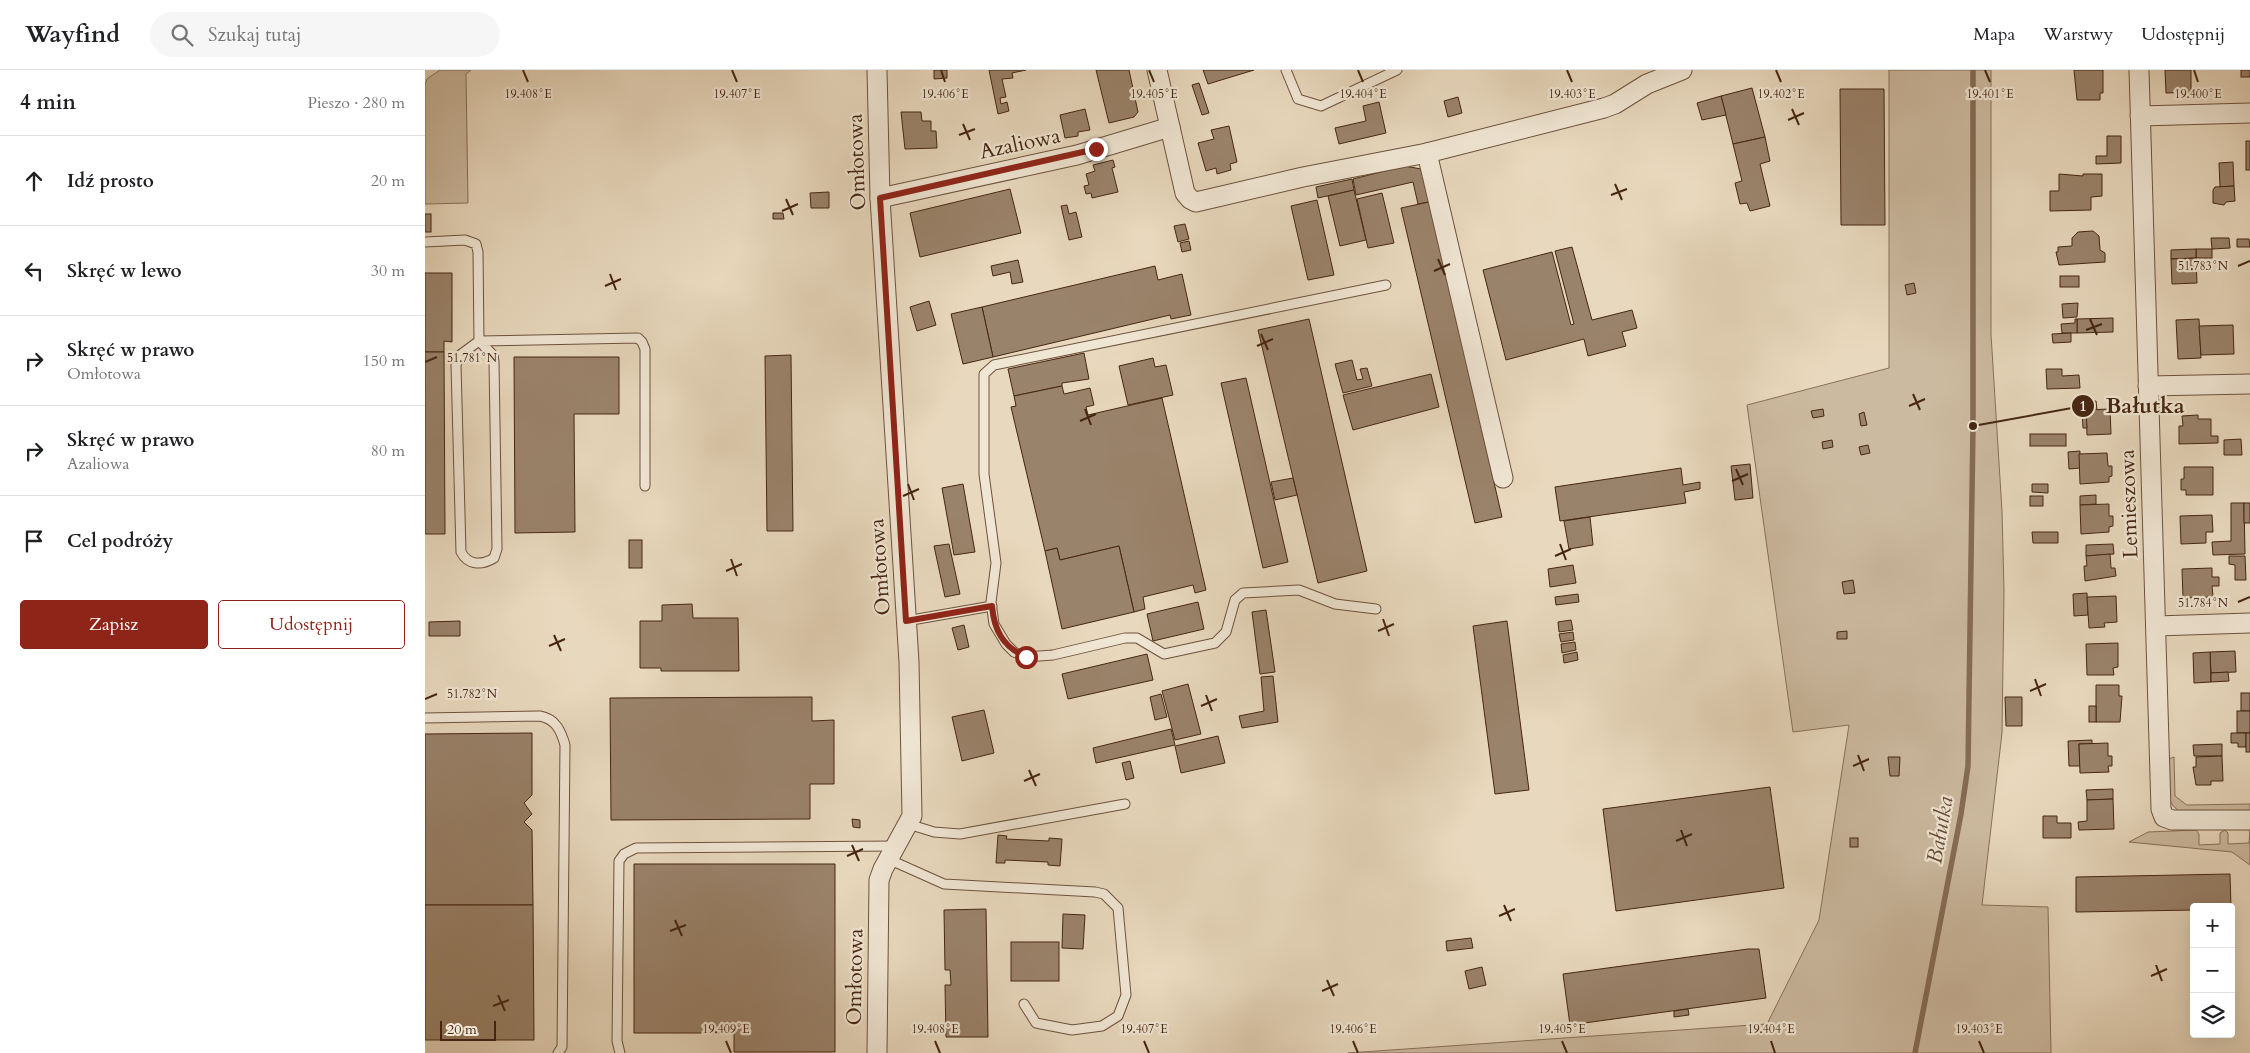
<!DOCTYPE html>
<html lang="pl">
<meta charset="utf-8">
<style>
:root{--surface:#fff;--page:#f6f6f6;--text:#202124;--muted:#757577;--line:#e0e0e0;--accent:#8f2418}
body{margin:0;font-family:Cardo,serif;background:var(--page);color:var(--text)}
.controls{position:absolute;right:15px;bottom:15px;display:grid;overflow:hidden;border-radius:5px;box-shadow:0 5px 20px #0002}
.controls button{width:45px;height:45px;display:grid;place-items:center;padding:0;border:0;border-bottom:1px solid var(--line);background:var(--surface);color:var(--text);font:25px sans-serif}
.scale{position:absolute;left:15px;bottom:12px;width:56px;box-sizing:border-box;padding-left:5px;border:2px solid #462612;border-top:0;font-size:14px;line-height:18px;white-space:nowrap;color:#462612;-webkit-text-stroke:4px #f0e6d4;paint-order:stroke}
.stop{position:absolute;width:15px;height:15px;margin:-11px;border:4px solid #8f2418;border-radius:50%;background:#fff}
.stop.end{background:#8f2418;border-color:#fff;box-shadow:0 1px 5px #0008}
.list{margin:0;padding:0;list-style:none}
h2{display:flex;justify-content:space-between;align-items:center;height:65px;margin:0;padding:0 20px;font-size:21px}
h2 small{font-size:16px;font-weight:400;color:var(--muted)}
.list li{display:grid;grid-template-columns:32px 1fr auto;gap:15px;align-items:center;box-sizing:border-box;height:90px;padding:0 20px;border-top:1px solid var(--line)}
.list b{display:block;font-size:19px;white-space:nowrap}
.list p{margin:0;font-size:16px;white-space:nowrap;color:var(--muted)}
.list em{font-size:16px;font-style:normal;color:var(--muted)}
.actions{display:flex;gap:10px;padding:15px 20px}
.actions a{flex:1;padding:11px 0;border:1px solid var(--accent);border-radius:5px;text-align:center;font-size:18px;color:var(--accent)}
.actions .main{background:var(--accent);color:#fff}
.icon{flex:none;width:28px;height:28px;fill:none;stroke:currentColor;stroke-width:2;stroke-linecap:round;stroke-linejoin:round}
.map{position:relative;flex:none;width:1825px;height:983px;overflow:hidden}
header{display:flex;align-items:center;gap:30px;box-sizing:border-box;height:70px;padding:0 25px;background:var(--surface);border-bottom:1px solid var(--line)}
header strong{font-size:24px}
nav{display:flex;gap:28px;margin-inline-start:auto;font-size:18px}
.search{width:350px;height:45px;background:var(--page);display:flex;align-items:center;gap:12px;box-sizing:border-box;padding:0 18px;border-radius:28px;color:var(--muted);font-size:19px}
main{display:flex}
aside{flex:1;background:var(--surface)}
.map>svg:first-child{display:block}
</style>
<header>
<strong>Wayfind</strong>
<div class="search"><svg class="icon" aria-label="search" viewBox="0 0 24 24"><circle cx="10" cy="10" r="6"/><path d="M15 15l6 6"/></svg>Szukaj tutaj</div>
<nav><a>Mapa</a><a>Warstwy</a><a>Udostępnij</a></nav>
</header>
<main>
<aside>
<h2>4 min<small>Pieszo · 280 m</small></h2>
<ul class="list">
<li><svg class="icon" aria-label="ahead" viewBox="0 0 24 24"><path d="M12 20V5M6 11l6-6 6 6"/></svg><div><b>Idź prosto</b></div><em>20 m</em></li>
<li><svg class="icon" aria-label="left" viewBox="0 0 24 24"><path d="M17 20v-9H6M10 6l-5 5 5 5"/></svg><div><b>Skręć w lewo</b></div><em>30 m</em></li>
<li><svg class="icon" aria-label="right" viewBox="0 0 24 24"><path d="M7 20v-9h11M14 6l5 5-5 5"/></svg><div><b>Skręć w prawo</b><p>Omłotowa</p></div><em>150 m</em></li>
<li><svg class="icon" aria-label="right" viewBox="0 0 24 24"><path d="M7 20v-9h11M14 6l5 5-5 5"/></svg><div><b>Skręć w prawo</b><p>Azaliowa</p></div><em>80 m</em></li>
<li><svg class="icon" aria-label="arrive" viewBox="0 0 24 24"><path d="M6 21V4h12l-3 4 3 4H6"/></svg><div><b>Cel podróży</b></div></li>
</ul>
<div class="actions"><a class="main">Zapisz</a><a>Udostępnij</a></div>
</aside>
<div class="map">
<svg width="1825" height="983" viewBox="0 0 1825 983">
<rect width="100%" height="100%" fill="#e8d8bd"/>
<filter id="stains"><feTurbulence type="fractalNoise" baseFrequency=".004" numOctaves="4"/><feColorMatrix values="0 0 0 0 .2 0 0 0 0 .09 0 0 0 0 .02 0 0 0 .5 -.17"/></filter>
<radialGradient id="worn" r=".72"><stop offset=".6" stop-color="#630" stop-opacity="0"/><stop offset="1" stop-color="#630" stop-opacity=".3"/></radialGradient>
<g fill="#ccbaa0" stroke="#897059">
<path d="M15,0H46L41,4L43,133L0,134V14L2,9Z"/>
<path d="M1464,0H1566V264L1577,441L1579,521L1577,663L1557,835L1623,837L1626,983H923L1342,954L1394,850L1424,655L1368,662L1322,335L1464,298Z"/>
<path d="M1749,687L1750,726L1762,735L1825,734V742H1756C1738,733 1742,708 1741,690Z"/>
<path d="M1771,760L1774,764V775L1795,774V763L1800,760L1803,763V774L1824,773L1825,760V795L1807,782L1704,772L1723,762Z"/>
</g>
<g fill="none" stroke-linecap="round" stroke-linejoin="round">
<path stroke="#866c56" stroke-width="5.5" d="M1490,983L1536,744L1543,696L1548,356V0"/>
</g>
<g fill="#9a836b" stroke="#462612">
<path d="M509,0H522V8L509,9Z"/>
<path d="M564,0H601L587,3L588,8L577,9L581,27L575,28L576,34L582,32L584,41L573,44Z"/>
<path d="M671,0H704L713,42L709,47L684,53Z"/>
<path d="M778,0H829L783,14Z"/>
<path d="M1649,0H1678V23H1675V30H1652Z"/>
<path d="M1740,0H1766V22L1741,23Z"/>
<rect x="1816" y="0" width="9" height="7"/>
<path d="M774,13L784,43L777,45L767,15Z"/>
<path d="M1327,18L1340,67L1308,74L1296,26Z"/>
<path d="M1415,19H1459L1460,155H1416Z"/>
<path d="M1296,26L1301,45L1277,50L1272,33Z"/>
<path d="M1033,27L1037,43L1023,47L1019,31Z"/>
<path d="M954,32L961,63L914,74L910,58L941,51L938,36Z"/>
<path d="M660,39L665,60L653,62V66L640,68L635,45Z"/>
<path d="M476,42H496L497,51H506V61H511L512,78L480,79Z"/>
<path d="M804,56L812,92L805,94L806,100L792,104L791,98L781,101L773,73L789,69L786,60Z"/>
<path d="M1682,66H1696V93L1671,94V86H1682Z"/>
<path d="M1340,67L1345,91L1335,94L1345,136L1325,141L1322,133L1315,134L1310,113L1317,111L1308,74Z"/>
<rect x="1821" y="71" width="4" height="29"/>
<path d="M688,90L690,97L687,98L693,122L667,128L666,123L661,124L659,116L664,115L661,104L670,101L668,95Z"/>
<path d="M1808,92L1809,116L1795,117L1794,93Z"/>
<path d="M980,96L996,99L1004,132L993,134L988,112L931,125L928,109Z"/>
<path d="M1634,104L1658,106V104H1677V126L1666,127V140L1625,141V121H1634Z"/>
<path d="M927,109L929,120L893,128L891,117Z"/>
<path d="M1809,116L1810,131L1801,132L1799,135L1788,133V120L1790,117Z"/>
<path d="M585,119L596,163L495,187L485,143Z"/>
<path d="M929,120L941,170L915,176L903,126Z"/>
<path d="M404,122V138H386L385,123Z"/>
<path d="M957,123L969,173L943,178L932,129Z"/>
<path d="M892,130L909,205L883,210L866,136Z"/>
<path d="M1004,132L1077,447L1050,453L976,138Z"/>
<path d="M642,135L644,144L651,142L657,167L644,170L636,136Z"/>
<path d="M348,143H358L359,149H348Z"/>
<rect x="0" y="144" width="6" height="18"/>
<path d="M760,154L764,169L753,172L749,156Z"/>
<path d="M1668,161L1674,166L1675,180L1680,183V192L1634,195L1631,182H1633V177L1647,176V168L1653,162Z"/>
<path d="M1786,168H1804L1805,178L1787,179Z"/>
<path d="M1812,169H1824L1825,177H1812Z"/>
<path d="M764,171L766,180L757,182L755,173Z"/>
<path d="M1147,177L1167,250L1207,240L1212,258L1197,262L1201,276L1163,286L1159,269L1081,290L1058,200L1127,182L1146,255L1149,254L1130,181Z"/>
<rect x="1771" y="179" width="16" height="9"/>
<path d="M1771,179V188L1746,189V180Z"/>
<path d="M1771,188L1772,213L1747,214L1746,189Z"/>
<path d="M593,190L598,212L587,214L585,202L568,206L566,196Z"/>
<path d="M730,196L733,210L757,204L766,245L746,249L745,245L568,287L557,237Z"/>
<path d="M0,203H27V272L19,271V282H0Z"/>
<rect x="1635" y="206" width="19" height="11"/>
<path d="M1489,213L1491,223L1482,225L1480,215Z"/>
<path d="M504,231L511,255L492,261L485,237Z"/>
<path d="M1653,233L1652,247L1638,248L1637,234Z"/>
<path d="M557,237L568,287L538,294L526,244Z"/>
<path d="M1688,248V262L1652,263V249Z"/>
<path d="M884,249L942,501L893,513L833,260Z"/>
<path d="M1650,249H1652V263H1637L1636,254L1650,253Z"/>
<path d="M1774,249L1776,288L1753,289L1751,250Z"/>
<path d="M1808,255L1809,284L1776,285L1774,256Z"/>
<path d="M1646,263V272L1628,273L1627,264Z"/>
<path d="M0,282H19L20,464H0Z"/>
<path d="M659,283L664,309L637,313V316L589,326L583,299Z"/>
<path d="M366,285L368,461H342L340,286Z"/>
<path d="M89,287H194V344H149L150,462L90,463Z"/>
<path d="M728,288L730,297L741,295L748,325L703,335L694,296Z"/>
<path d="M927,290L932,310L938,309L935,299L942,298L947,316L918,323L910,294Z"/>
<path d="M1621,299H1637V306L1654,305L1655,318L1622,319Z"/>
<path d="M1006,304L1014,337L928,360L918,325Z"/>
<path d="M821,308L863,492L838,498L796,313Z"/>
<path d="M637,316L639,324L665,318L669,335L661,337L663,345L737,328L781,520L770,523L768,515L718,527L720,539L709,542L694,476L635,490L632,478L620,481L586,337L591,336L589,326Z"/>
<path d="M1661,331H1671L1672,340H1661Z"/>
<path d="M1398,339L1399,346L1388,348L1386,341Z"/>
<path d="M1685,339L1686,364L1662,365L1661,340Z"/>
<path d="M1657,340H1661L1662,358H1658Z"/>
<path d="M1439,342L1442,355L1436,356L1434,344Z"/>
<path d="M1773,345V349H1786V366H1793V373L1754,374V356H1758L1757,346Z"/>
<rect x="1605" y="364" width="36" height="12"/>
<path d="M1816,369L1817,385H1799V370Z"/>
<path d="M1407,370L1408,377L1398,379L1397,372Z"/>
<path d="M1443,375L1445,383L1436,385L1434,377Z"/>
<path d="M1655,381V398L1644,399L1643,382Z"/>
<path d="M1682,383L1683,396H1687V406L1684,407V412L1655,414L1654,384Z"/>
<path d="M1325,394L1328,428L1310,430L1306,396Z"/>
<path d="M1759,397H1788V425H1761V420H1756V409H1759Z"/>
<path d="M1256,398L1258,415L1275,412V419L1259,422L1261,433L1135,451L1130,417Z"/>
<path d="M868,408L872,425L850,430L846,412Z"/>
<path d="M538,414L550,482L529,485L517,418Z"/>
<path d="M1607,414H1623V423L1607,422Z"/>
<path d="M1671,425V434L1655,435V426Z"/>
<rect x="1605" y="426" width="13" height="10"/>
<path d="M1806,433H1819L1820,484L1788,485L1787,472L1806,471Z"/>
<rect x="1819" y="433" width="6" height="20"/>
<path d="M1684,434V446H1688V456L1684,457V462L1656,464L1655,435Z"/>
<path d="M1787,445L1788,462H1781V473L1756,474L1755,446Z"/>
<path d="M1165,447L1168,475L1144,479L1139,451Z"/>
<path d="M1607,462H1633V473H1608Z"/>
<rect x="204" y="470" width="13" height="28"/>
<path d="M524,474L535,524L520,527L509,476Z"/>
<path d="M1688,474L1689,484L1661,486V475Z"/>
<path d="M694,476L709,542L637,559L620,481L632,478L635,490Z"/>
<path d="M1685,484L1686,498H1690L1691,506L1660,511L1659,496H1662L1661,486Z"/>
<path d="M1804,486H1820L1821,510H1810V495L1804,494Z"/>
<path d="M1148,495L1151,513L1125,517L1123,499Z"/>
<path d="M1787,498V507H1794V516H1787L1788,527L1758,528L1757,499Z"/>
<path d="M1428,510L1430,523L1419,524L1417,512Z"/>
<path d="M1662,523L1663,545L1649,546L1648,524Z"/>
<path d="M1153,524L1154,532L1131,535L1130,527Z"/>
<path d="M1691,526L1692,552L1679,553L1680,557L1664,558L1662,527Z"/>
<path d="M773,532L779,559L728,571L722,544Z"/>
<path d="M267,534L268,548H313L314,601H236V598H215V551H237V535Z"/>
<path d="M841,540L850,602L835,604L827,542Z"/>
<path d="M1146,550L1148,560L1134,562L1133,552Z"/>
<path d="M35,551V566H4V552Z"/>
<path d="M1082,551L1104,720L1070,724L1048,556Z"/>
<path d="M539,555L544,577L533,580L527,558Z"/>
<path d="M1422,561V569H1412V562Z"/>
<path d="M1148,562L1149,570L1136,572L1134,564Z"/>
<path d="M1150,572L1151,580L1137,583L1136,574Z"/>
<path d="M1693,573V597L1688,598L1689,605H1662L1661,574Z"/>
<path d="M1810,581L1811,602L1786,603L1785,582Z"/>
<path d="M1152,582L1153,590L1139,593L1138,585Z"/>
<path d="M1785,582L1786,612L1769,613L1768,583Z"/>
<path d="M722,584L728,610L643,629L637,604Z"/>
<path d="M1803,602L1804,611L1786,612V603Z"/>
<path d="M848,606L853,652L817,658L814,646L839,641L836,607Z"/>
<path d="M763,614L776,664L750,670L737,621Z"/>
<path d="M1671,615H1694V626H1697L1695,652H1671Z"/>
<rect x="1816" y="623" width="9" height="18"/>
<path d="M736,624L742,647L730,650L725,627Z"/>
<path d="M387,627V651L409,650V714H385V749L186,750L185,628Z"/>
<path d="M1580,627H1597V656H1581Z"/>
<rect x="1664" y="636" width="7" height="16"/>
<path d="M559,640L569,683L537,691L527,647Z"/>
<rect x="1812" y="641" width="13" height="22"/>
<path d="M746,659L750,675L671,693L668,678Z"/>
<path d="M107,663V725L99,733L107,744L99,752L107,760L108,835H0V664Z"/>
<path d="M1806,663H1821V677H1813V673H1806Z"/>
<rect x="1821" y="663" width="4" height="19"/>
<path d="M793,666L800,693L756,703L750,676Z"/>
<path d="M1667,670V674H1654L1655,696H1644L1643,671Z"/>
<path d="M1683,673V686H1687V696H1683L1684,702L1655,703L1654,674Z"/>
<path d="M1797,674V686H1769L1768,675Z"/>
<path d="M1797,686L1798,711H1786V715H1771L1768,697H1771V687Z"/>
<path d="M1463,687H1475L1474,706H1465Z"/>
<path d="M705,691L709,708L701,710L697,693Z"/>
<path d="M1345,717L1359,818L1191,841L1178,739Z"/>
<path d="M1688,719V729L1662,730L1661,720Z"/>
<path d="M1688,729L1689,759L1654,760L1653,752L1662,751V730Z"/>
<path d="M1618,746H1632V753H1646V768H1618Z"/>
<path d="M427,749L435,750V758L428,757Z"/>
<path d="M573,765L582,766L581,769L624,771V768L637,769L635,796L623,795V792L580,790V793H571Z"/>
<rect x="1425" y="768" width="8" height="9"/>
<path d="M209,794H410V982H309V963H209Z"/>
<path d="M1805,804L1806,837H1769V840L1651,842V807Z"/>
<path d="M0,835H108L109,970H0Z"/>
<path d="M561,839L563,967H521L520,915H526L525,900H520L519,840Z"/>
<path d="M638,844L660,845L658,879L637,878Z"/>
<path d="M1046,868L1048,878L1022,881L1021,871Z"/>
<rect x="586" y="872" width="48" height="39"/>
<path d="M1323,879H1334L1341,928L1145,955L1138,904Z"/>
<path d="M1057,897L1061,915L1044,919L1040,901Z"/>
<path d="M1263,939L1264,945L1249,947V941Z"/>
</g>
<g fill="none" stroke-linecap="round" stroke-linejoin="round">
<g stroke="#6e523d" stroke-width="11">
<g id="service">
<path d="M861,0L873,29L896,36L972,0"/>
<path d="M0,172L40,170L51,174L53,182L54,271L68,285L69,292L72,479L69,488C56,496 43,495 36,482L31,295L35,285L54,271L213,268L217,272L220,279V416"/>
<path d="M951,539L910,534L874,520L818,523L810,530L801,562L790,573L739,584L712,568H700L628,585L601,587L589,582L581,574L569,554L566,532L571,493L559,404V304L569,295L961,215"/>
<path d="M481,551L567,536"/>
<path d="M0,648L115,646C131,649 136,661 140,675L137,977L133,983"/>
<path d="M483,754L509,762L535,764L700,734"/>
<path d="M463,789L519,814L670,822L679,824L693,838L701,925L693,946L677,956L647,960L611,953L599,934"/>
<path d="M195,983L192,971L194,791L199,784L211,778L471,776"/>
</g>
</g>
<g stroke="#6e523d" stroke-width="21">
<g id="minor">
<path d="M732,0L760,123L765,129L771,132L878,107L1002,83L1078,408"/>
<path d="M1714,0L1736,739L1739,747L1747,750H1825"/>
<path d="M1715,46L1825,43"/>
<path d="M1002,83L1179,38L1190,34L1222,14L1257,0"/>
<path d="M455,128L652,85L745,57"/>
<path d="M1723,316L1825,314"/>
<path d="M1731,556L1825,553"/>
<path d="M452,983L454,810L458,799L487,746L484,592L455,128L452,0"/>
</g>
</g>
<use href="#service" stroke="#f0e6d4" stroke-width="9"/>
<use href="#minor" stroke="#f0e6d4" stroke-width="19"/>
</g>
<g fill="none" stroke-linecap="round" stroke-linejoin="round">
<path stroke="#8f2418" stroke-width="6" d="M601,587C578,577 569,560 567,536L481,551L455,128L671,79"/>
</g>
<path fill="none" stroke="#462612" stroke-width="2" d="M98,0L103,12M307,0L312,12M516,0L520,12M724,0L729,12M933,0L938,12M1142,0L1147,12M1351,0L1356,12M1560,0L1565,12M1769,0L1773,12M1367,39L1374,55M1363,50L1379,43M538,54L545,70M534,65L550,59M1190,114L1197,130M1186,125L1202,119M361,129L368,145M357,141L373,134M1013,189L1020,205M1813,196L1825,191M1009,201L1025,194M185,204L191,220M180,216L196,209M1665,249L1672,265M1661,260L1677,254M836,264L843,280M832,276L848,269M0,292L12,287M1488,324L1495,340M1484,336L1500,329M660,339L666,355M655,351L671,344M1311,399L1318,415M1307,411L1323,404M483,414L489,430M478,426L494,419M1135,474L1141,490M1130,486L1146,479M306,489L312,506M301,501L317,494M1813,532L1825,527M958,549L964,566M953,561L969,554M129,565L136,581M124,576L140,569M1610,609L1616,626M1605,621L1621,614M781,625L787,641M0,629L12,624M776,636L792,629M1433,685L1439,701M1428,696L1444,689M604,700L611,716M599,711L615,704M1256,760L1262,776M1251,771L1267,764M427,775L434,791M422,786L438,779M1079,835L1086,851M1074,846L1090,839M250,850L257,866M245,861L261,855M1731,895L1737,911M1726,906L1742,899M902,910L909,926M897,921L913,914M73,925L80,941M68,936L84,930M301,971L306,983M510,971L515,983M719,971L724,983M928,971L933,983M1137,971L1142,983M1346,971L1350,983M1554,971L1559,983"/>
<g text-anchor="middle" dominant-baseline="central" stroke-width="4.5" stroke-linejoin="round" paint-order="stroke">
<g font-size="21" fill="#462612" stroke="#f0e6d4">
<text transform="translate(595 74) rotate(-12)">Azaliowa</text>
<text transform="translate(432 92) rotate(-92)">Omłotowa</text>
<text transform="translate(1704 434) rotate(-92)">Lemieszowa</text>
<text transform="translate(455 497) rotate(-94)">Omłotowa</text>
<text transform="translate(430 907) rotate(-89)">Omłotowa</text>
</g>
<g font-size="22" font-style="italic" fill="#664934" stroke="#f0e6d4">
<text transform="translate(1515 760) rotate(-80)">Bałutka</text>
</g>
</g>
<g font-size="12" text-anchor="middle" fill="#462612" stroke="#f0e6d4" stroke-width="4.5" stroke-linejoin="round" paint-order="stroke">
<text x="103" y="28">19.408°E</text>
<text x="312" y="28">19.407°E</text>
<text x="520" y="28">19.406°E</text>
<text x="1147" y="28">19.403°E</text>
<text x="1356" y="28">19.402°E</text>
<text x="1565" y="28">19.401°E</text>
<text x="729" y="28">19.405°E</text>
<text x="938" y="28">19.404°E</text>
<text x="1773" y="28">19.400°E</text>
<text x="1778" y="200">51.783°N</text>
<text x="47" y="292">51.781°N</text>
<text x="1778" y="537">51.784°N</text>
<text x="47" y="628">51.782°N</text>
<text x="301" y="963">19.409°E</text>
<text x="510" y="963">19.408°E</text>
<text x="719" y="963">19.407°E</text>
<text x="928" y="963">19.406°E</text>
<text x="1137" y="963">19.405°E</text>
<text x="1346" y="963">19.404°E</text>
<text x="1554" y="963">19.403°E</text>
</g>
<path fill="none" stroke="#462612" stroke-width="2" d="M1548 356L1658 336"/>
<g fill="#462612" stroke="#f0e6d4" stroke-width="2">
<circle cx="1548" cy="356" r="5"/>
<circle cx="1658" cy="336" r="12"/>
</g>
<g font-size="15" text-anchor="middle" font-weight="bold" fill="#fff">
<text x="1658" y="341">1</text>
</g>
<g font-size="22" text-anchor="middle" font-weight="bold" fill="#462612" stroke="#f0e6d4" stroke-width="4.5" stroke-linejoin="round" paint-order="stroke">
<text x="1720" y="343">Bałutka</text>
</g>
<rect width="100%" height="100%" filter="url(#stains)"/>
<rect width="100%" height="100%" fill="url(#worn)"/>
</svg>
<div class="controls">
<button>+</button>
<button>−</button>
<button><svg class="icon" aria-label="layers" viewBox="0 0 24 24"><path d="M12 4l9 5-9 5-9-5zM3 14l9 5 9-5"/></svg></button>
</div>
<div class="scale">20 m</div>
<div class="stop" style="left:601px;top:587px"></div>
<div class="stop end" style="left:671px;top:79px"></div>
</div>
</main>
